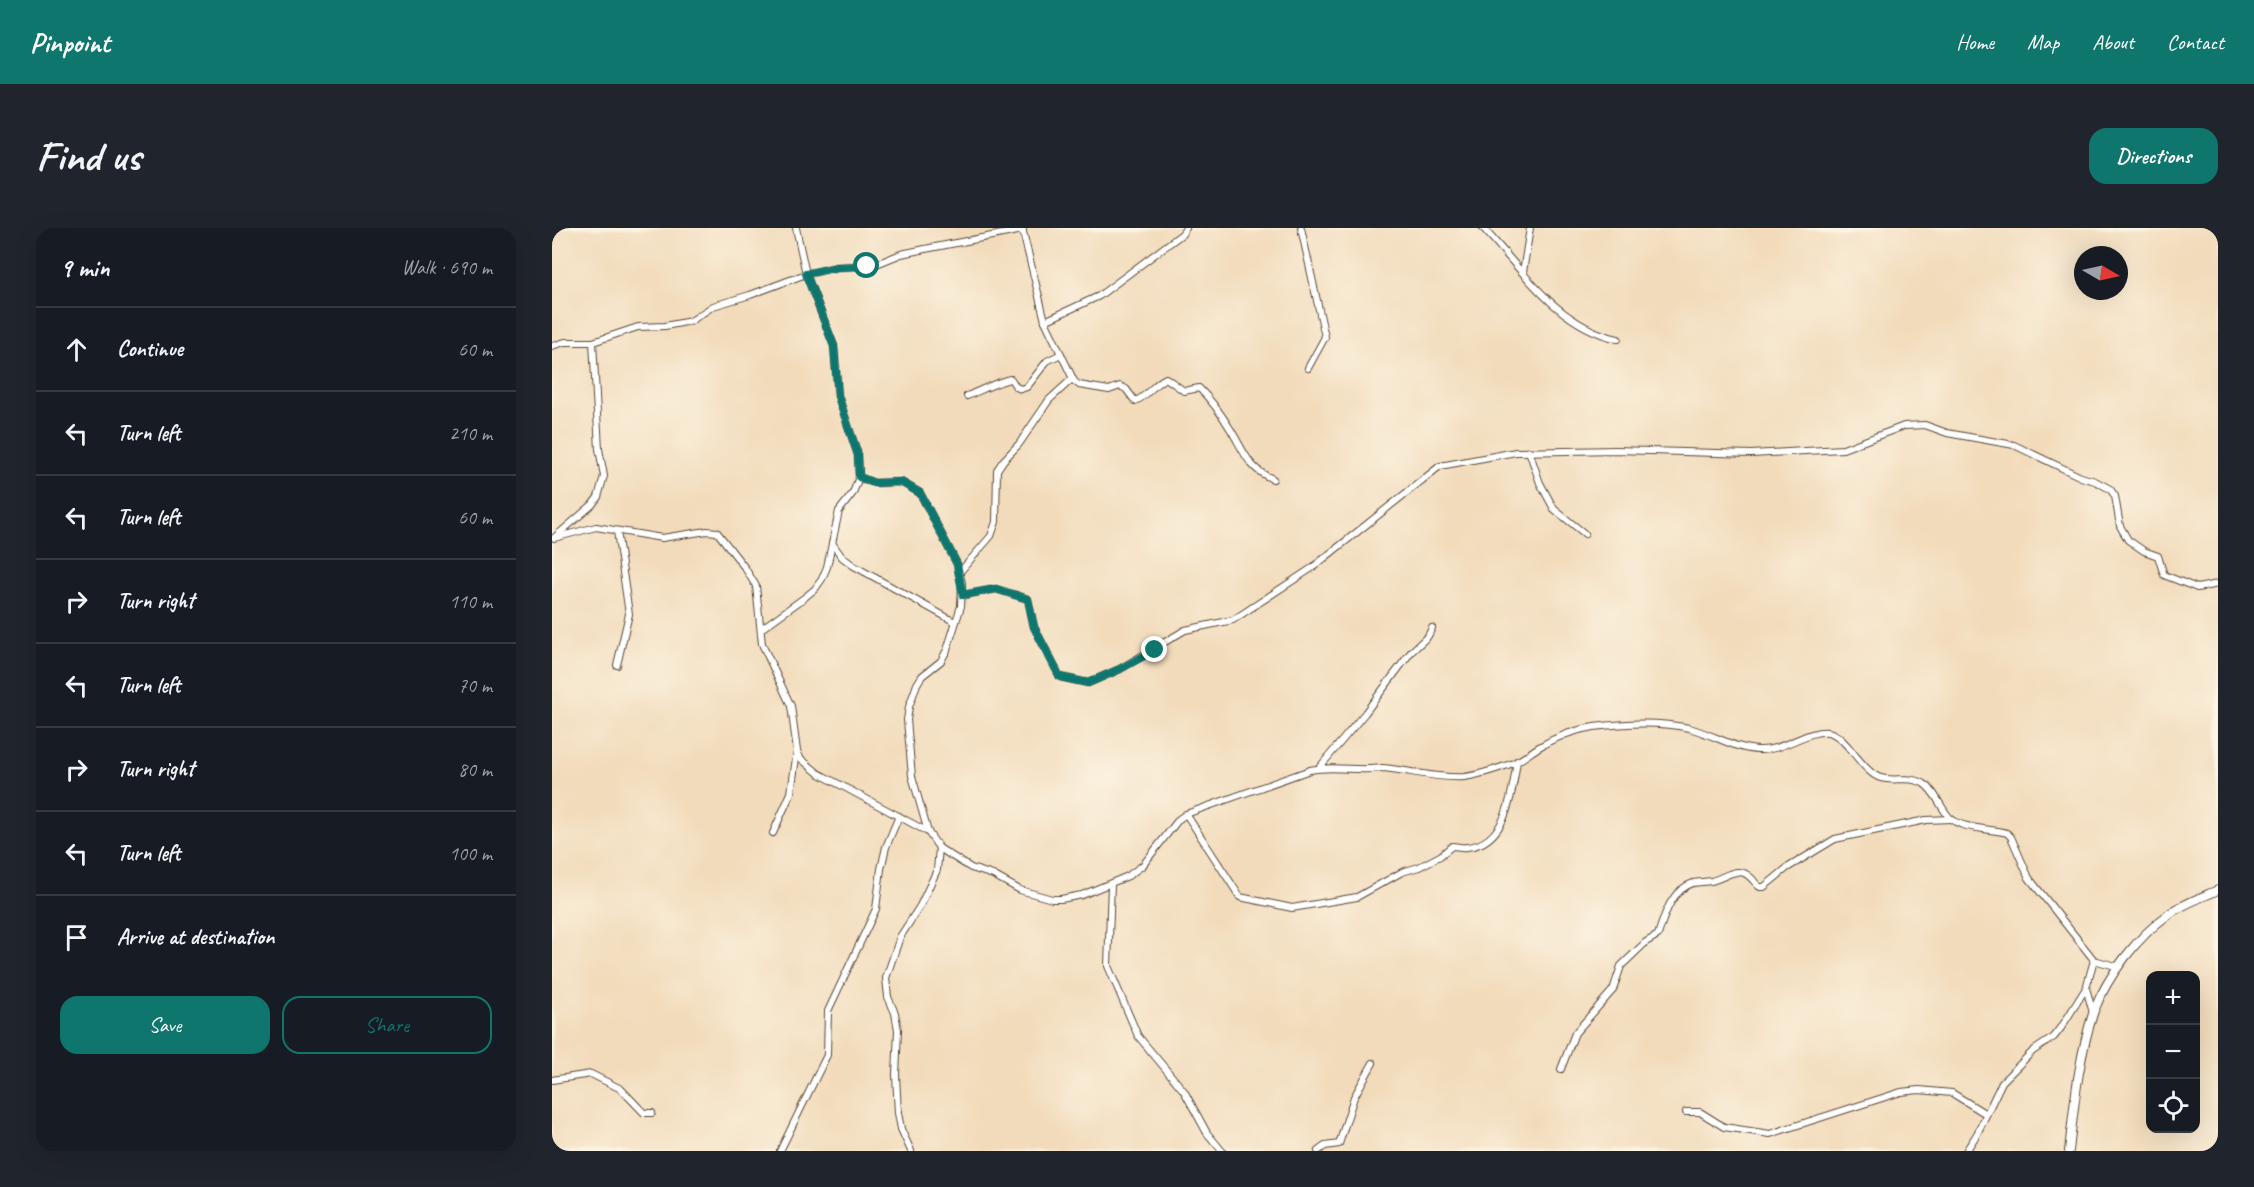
<!DOCTYPE html>
<meta charset="utf-8">
<style>
:root{--surface:#171b24;--page:#20242c;--text:#f1f3f6;--muted:#9ea1a6;--line:#363941;--accent:#0f766e}
body{margin:0;font-family:Caveat,sans-serif;background:var(--page);color:var(--text)}
.controls{position:absolute;right:18px;bottom:18px;display:grid;overflow:hidden;border-radius:12px;box-shadow:0 6px 24px #0002}
.controls button{width:54px;height:54px;display:grid;place-items:center;padding:0;border:0;border-bottom:2px solid var(--line);background:var(--surface);color:var(--text);font:30px sans-serif}
.compass{position:absolute;left:1522px;top:18px;width:54px;height:54px;border-radius:50%;background:var(--surface);box-shadow:0 6px 24px #0002;rotate:99deg}
.stop{position:absolute;width:18px;height:18px;margin:-14px;border:4px solid #0f766e;border-radius:50%;background:#fff}
.stop.end{background:#0f766e;border-color:#fff;box-shadow:0 2px 6px #0008}
.list{margin:0;padding:0;list-style:none}
h2{display:flex;justify-content:space-between;align-items:center;height:78px;margin:0;padding:0 24px;font-size:26px}
h2 small{font-size:20px;font-weight:400;color:var(--muted)}
.list li{display:grid;grid-template-columns:39px 1fr auto;gap:18px;align-items:center;box-sizing:border-box;height:84px;padding:0 24px;border-top:2px solid var(--line)}
.list b{display:block;font-size:22px;white-space:nowrap}
.list em{font-size:20px;font-style:normal;color:var(--muted)}
.actions{display:flex;gap:12px;padding:18px 24px}
.actions a{flex:1;padding:14px 0;border:2px solid var(--accent);border-radius:18px;text-align:center;font-size:21px;color:var(--accent)}
.actions .main{background:var(--accent);color:#fff}
.icon{flex:none;width:33px;height:33px;fill:none;stroke:currentColor;stroke-width:2;stroke-linecap:round;stroke-linejoin:round}
.map{position:relative;flex:none;width:1666px;height:923px;overflow:hidden;border-radius:18px}
header{display:flex;align-items:center;gap:36px;box-sizing:border-box;height:84px;padding:0 30px;background:var(--accent);color:#fff}
header strong{font-size:28px}
nav{display:flex;gap:33px;margin-inline-start:auto;font-size:21px}
.intro{display:flex;align-items:center;justify-content:space-between;box-sizing:border-box;height:144px;padding:0 36px}
h1{margin:0;font-size:42px}
.button{padding:15px 27px;border-radius:18px;background:var(--accent);color:#fff;font-size:21px;font-weight:700}
main{display:flex;gap:36px;padding:0 36px}
aside{flex:1;background:var(--surface);border-radius:18px;box-shadow:0 6px 24px #0002}
.map>svg:first-child{display:block}
</style>
<header>
<strong>Pinpoint</strong>
<nav><a>Home</a><a>Map</a><a>About</a><a>Contact</a></nav>
</header>
<div class="intro"><h1>Find us</h1><a class="button">Directions</a></div>
<main>
<aside>
<h2>9 min<small>Walk · 690 m</small></h2>
<ul class="list">
<li><svg class="icon" aria-label="ahead" viewBox="0 0 24 24"><path d="M12 20V5M6 11l6-6 6 6"/></svg><div><b>Continue</b></div><em>60 m</em></li>
<li><svg class="icon" aria-label="left" viewBox="0 0 24 24"><path d="M17 20v-9H6M10 6l-5 5 5 5"/></svg><div><b>Turn left</b></div><em>210 m</em></li>
<li><svg class="icon" aria-label="left" viewBox="0 0 24 24"><path d="M17 20v-9H6M10 6l-5 5 5 5"/></svg><div><b>Turn left</b></div><em>60 m</em></li>
<li><svg class="icon" aria-label="right" viewBox="0 0 24 24"><path d="M7 20v-9h11M14 6l5 5-5 5"/></svg><div><b>Turn right</b></div><em>110 m</em></li>
<li><svg class="icon" aria-label="left" viewBox="0 0 24 24"><path d="M17 20v-9H6M10 6l-5 5 5 5"/></svg><div><b>Turn left</b></div><em>70 m</em></li>
<li><svg class="icon" aria-label="right" viewBox="0 0 24 24"><path d="M7 20v-9h11M14 6l5 5-5 5"/></svg><div><b>Turn right</b></div><em>80 m</em></li>
<li><svg class="icon" aria-label="left" viewBox="0 0 24 24"><path d="M17 20v-9H6M10 6l-5 5 5 5"/></svg><div><b>Turn left</b></div><em>100 m</em></li>
<li><svg class="icon" aria-label="arrive" viewBox="0 0 24 24"><path d="M6 21V4h12l-3 4 3 4H6"/></svg><div><b>Arrive at destination</b></div></li>
</ul>
<div class="actions"><a class="main">Save</a><a>Share</a></div>
</aside>
<div class="map">
<svg width="1666" height="923" viewBox="0 0 1666 923">
<rect width="100%" height="100%" fill="#fcf5e5"/>
<filter id="ink" filterUnits="userSpaceOnUse"><feTurbulence type="fractalNoise" baseFrequency=".0167" numOctaves="2"/><feDisplacementMap in="SourceGraphic" scale="12" xChannelSelector="R" yChannelSelector="G"/><feConvolveMatrix kernelMatrix="1 2 1 2 8 2 1 2 1" color-interpolation-filters="sRGB"/></filter>
<filter id="wash" filterUnits="userSpaceOnUse"><feTurbulence type="fractalNoise" baseFrequency=".008" numOctaves="4" result="noise"/><feDisplacementMap in="SourceGraphic" scale="24" xChannelSelector="R" yChannelSelector="G"/><feGaussianBlur stdDeviation="1.35" result="paint"/><feColorMatrix in="noise" values="0 0 0 0 0 0 0 0 0 0 0 0 0 0 0 0 0 1.4 0 .05"/><feComposite in="paint" operator="in"/></filter>
<g filter="url(#wash)">
<rect width="100%" height="100%" fill="#f2dbbb"/>
</g>
<g filter="url(#ink)">
<g fill="none" stroke-linecap="round" stroke-linejoin="round">
<g stroke="#564536" stroke-width="8">
<g id="street">
<path d="M470,0L493,93L522,153L527,157L557,162L568,158L574,161L583,173C594,170 602,155 614,150L632,163L647,160C659,172 670,187 679,202C692,223 696,241 721,251"/>
<path d="M749,0L773,109L756,140"/>
<path d="M931,0C971,43 1006,98 1066,111"/>
<path d="M971,44L978,0"/>
<path d="M493,93L547,68L630,6L634,0"/>
<path d="M0,118L13,114H41L86,99L113,98L139,93L161,78L198,67L254,46L285,39L322,37L349,26L373,21L471,2"/>
<path d="M415,168C425,164 449,152 459,151L464,159L469,161L475,159L495,133L509,126"/>
<path d="M977,223L988,255L1002,281L1033,306"/>
<path d="M307,249L322,255L349,254L368,265L405,336L410,355L409,378L395,422L389,433L370,448L365,456L357,479L355,492L360,548L376,604L387,620L419,640L441,647L468,662L500,671H509L530,667L576,648L591,637L627,591L634,586L758,542C782,537 806,544 830,540C857,542 885,551 912,549C929,547 948,540 964,534C972,530 979,524 987,519C1004,509 1022,502 1042,499C1072,495 1107,493 1137,500C1160,506 1183,521 1206,522C1230,524 1256,501 1276,504C1294,507 1308,541 1326,549C1340,555 1356,547 1371,555C1384,563 1388,580 1398,590C1411,602 1439,600 1455,605L1459,609L1477,650L1542,732L1534,760L1541,785"/>
<path d="M3,309L40,277L46,269L52,248L47,221L41,114"/>
<path d="M2,310L44,299L110,310L155,303L165,304L193,340L204,358L210,416L239,478L245,523L248,530L266,545L376,604"/>
<path d="M280,315L290,329L302,338L403,394"/>
<path d="M407,345L439,308L444,294L445,242L451,233L467,216L497,172L520,151"/>
<path d="M411,367L444,361L476,371L482,399L508,449L536,455L568,441L633,402L681,392L760,340L888,238L964,224L1064,222L1199,226L1253,223L1291,221L1352,198L1373,197L1395,205L1462,217L1529,249L1543,253L1558,261L1563,268L1568,298L1576,312L1592,323L1606,328L1612,347L1645,360L1666,356"/>
<path d="M209,401L252,370L263,361L270,351L275,339L287,283L301,265L307,249L306,227L286,168L282,118L254,46L244,0"/>
<path d="M65,437L77,386L65,303"/>
<path d="M767,540L813,485L859,424L876,408L880,400"/>
<path d="M634,586L688,669L740,680L805,669L850,644L867,639L888,628L900,618C905,618 910,620 915,619C955,616 960,565 965,533"/>
<path d="M221,605L239,565L245,523"/>
<path d="M559,656L556,738L586,808L632,863L655,905L670,923"/>
<path d="M1542,732L1567,739"/>
<path d="M1009,841L1023,805L1061,762L1069,738L1094,714L1106,707C1112,688 1119,662 1141,655C1147,654 1153,654 1159,653C1173,650 1185,637 1198,649C1202,652 1203,656 1208,659H1212L1235,640L1283,611L1374,592L1399,591"/>
<path d="M0,852L39,846L69,861L92,885H100"/>
<path d="M1134,884H1148L1172,899L1218,906L1349,864L1367,862L1400,865L1434,886"/>
<path d="M228,923L275,827L276,783L324,681L329,641L334,619L347,588"/>
<path d="M359,923L349,901L346,885L344,847L346,802L343,785L336,769L334,750L348,709L368,678L385,642L387,620"/>
<path d="M766,923L773,918L787,916L802,869L821,835"/>
<path d="M1414,923L1425,906L1450,854L1481,823L1502,809L1509,800L1534,760"/>
</g>
</g>
<g stroke="#564536" stroke-width="10">
<path id="secondary" d="M1517,923C1522,878 1527,826 1542,783C1556,747 1585,709 1617,686C1631,676 1650,669 1666,662"/>
</g>
<use href="#street" stroke="#fff" stroke-width="6"/>
<use href="#secondary" stroke="#fff" stroke-width="8"/>
</g>
</g>
<g fill="none" stroke-linecap="round" stroke-linejoin="round" filter="url(#ink)">
<path stroke="#0f766e" stroke-width="8" d="M315,38L285,39L254,46L282,118L286,168L306,227L307,249L322,255L349,254L368,265L405,336L411,367L444,361L476,371L482,399L508,449L536,455L568,441L603,422"/>
</g>
</svg>
<div class="controls">
<button>+</button>
<button>−</button>
<button><svg class="icon" aria-label="locate" viewBox="0 0 24 24"><circle cx="12" cy="12" r="6"/><path d="M12 2v4M12 18v4M2 12h4M18 12h4"/></svg></button>
</div>
<svg class="compass" viewBox="-18 -18 36 36"><path d="M0-13l5 13h-10z" fill="#e53935"/><path d="M0 13l5-13h-10z" fill="#9ea1a6"/></svg>
<div class="stop" style="left:315px;top:38px"></div>
<div class="stop end" style="left:603px;top:422px"></div>
</div>
</main>
